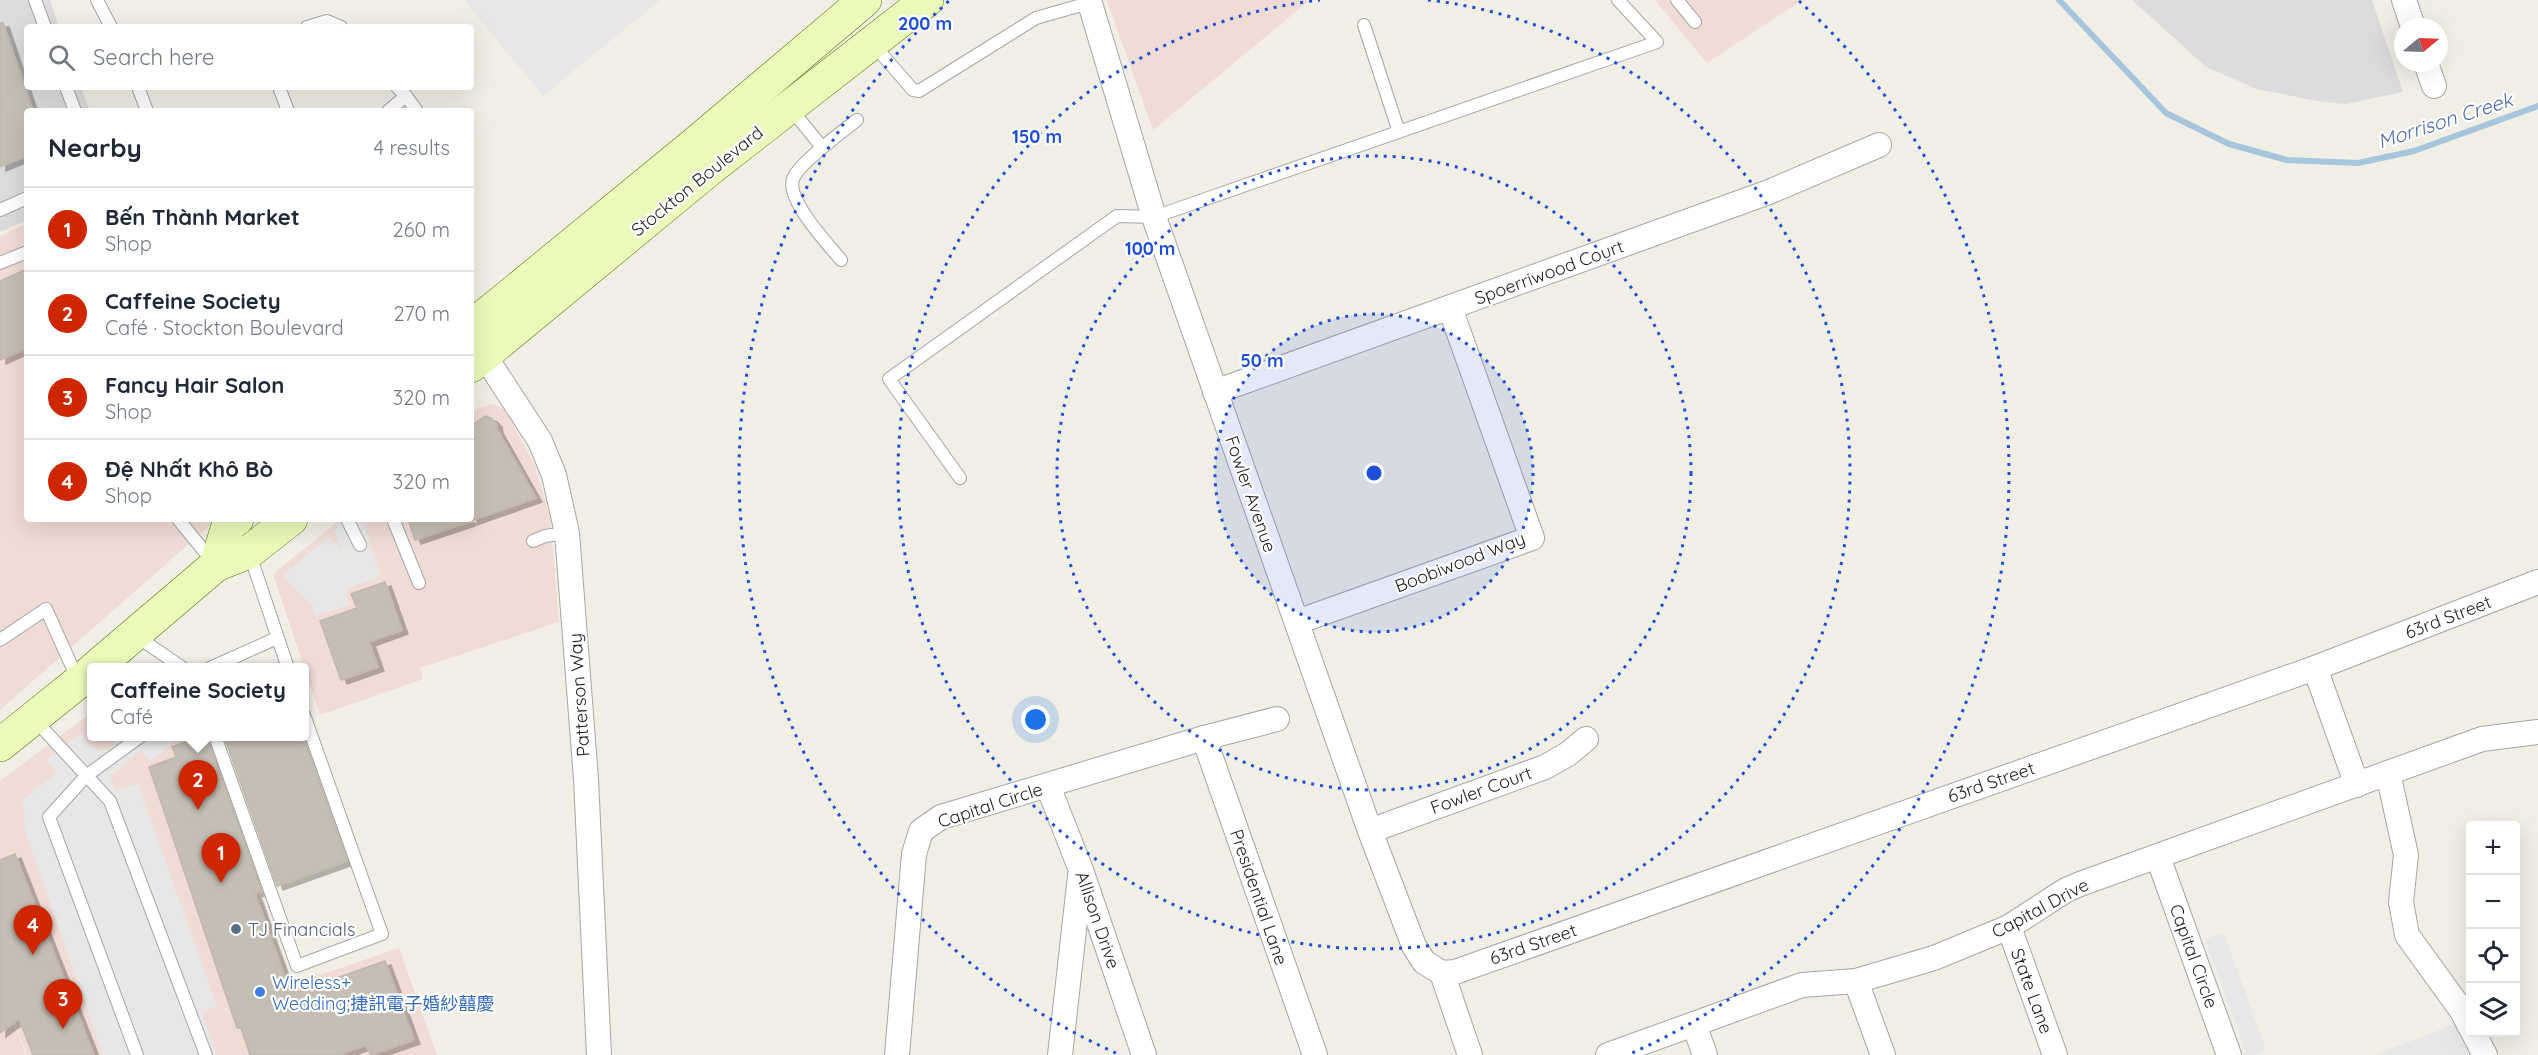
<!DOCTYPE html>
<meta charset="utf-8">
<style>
:root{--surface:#fff;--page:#f6f6f7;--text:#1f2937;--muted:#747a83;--line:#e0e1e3;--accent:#ce2700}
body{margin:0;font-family:Quicksand,"Noto Sans SC",sans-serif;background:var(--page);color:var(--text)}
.controls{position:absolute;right:18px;bottom:18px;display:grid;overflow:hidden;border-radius:6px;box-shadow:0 6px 24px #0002}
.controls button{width:54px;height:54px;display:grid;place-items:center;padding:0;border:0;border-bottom:2px solid var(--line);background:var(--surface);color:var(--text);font:30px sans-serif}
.compass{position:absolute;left:2394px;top:18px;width:54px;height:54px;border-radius:50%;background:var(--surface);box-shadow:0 6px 24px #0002;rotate:71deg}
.you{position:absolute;left:1036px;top:720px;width:21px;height:21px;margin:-15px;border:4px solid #fff;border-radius:50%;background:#1a73e8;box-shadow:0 0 0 9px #1a73e833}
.badge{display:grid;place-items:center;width:39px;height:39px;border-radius:50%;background:var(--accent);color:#fff;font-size:20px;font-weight:700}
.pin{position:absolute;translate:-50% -50px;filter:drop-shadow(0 2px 3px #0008)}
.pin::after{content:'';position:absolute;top:32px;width:21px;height:18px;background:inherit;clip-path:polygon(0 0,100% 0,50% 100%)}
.popup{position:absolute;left:87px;top:663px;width:222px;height:78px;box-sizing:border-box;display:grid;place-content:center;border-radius:6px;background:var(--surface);filter:drop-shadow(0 2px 4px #0005);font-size:20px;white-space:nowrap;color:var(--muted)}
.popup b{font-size:22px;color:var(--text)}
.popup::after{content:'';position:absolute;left:50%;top:100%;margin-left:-12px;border:12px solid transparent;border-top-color:var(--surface)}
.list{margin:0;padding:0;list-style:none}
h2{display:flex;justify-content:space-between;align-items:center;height:78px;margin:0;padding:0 24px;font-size:26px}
h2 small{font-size:20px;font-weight:400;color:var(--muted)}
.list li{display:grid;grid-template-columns:39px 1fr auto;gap:18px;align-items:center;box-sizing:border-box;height:84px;padding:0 24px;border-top:2px solid var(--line)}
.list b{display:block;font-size:22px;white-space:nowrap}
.list p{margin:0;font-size:20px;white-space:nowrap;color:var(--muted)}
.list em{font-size:20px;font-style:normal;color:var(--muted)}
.icon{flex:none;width:33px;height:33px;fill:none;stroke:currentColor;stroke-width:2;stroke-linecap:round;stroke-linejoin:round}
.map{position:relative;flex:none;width:2538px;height:1055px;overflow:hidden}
.search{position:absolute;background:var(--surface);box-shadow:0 6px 24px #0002;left:24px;top:24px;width:450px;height:66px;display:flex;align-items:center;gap:15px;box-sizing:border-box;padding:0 21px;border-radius:6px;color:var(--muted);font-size:22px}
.panel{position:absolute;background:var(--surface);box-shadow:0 6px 24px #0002;left:24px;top:108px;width:450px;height:414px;border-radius:6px}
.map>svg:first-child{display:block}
</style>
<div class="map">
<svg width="2538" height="1055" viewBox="0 0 2538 1055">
<defs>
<filter id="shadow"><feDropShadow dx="6" dy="4" stdDeviation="0" flood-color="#0004"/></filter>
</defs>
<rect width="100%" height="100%" fill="#f0eee5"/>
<g fill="#dddcdc">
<path d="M0,0H50L59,27H27V87H81L90,111H27V220L0,232Z"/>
<path d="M2132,0H2372L2403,92L2346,104L2317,101L2257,89L2206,67Z"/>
</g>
<g fill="#f0dbd5">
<path d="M1107,0H1310L1153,130Z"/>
<path d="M1655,0H1802L1707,63Z"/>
<path d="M27,223V519H217L0,710V236Z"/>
<path d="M492,404L505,410L535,466L550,517L559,622L420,668L423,679L320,715L273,574L341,519H471V413L478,408Z"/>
<path d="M91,713L92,736L204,737L291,985L399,948L437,1055H27L0,986V781Z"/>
<path d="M0,990L26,1055H0Z"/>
</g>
<g fill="#e7e7e7">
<path d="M464,0H660L543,96Z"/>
<path d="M346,519H362L381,576L346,590L350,605L315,616L311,604L282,575L329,537L342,550L334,530Z"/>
<path d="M81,733L90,745L99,750L108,749L115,743L110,737H180L151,761L141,751L109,778L116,791L138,784L217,1006L202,1013L217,1055H103L25,831L24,808L21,801L56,773L47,759Z"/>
<path d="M2224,933L2266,1050L2253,1055H2247L2205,939Z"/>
<path d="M2455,1024L2472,1055H2375Z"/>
</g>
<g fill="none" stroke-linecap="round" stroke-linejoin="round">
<path stroke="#a6c6dd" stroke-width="6" d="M2059,0L2166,113L2229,144L2287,160L2358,163L2414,151L2538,106"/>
</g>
<g fill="#c5beb5" stroke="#c2b8a8" stroke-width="1.5" filter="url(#shadow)">
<path d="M0,23H3L33,111H27V156L0,167Z"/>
<path d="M27,269V348L0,360V281Z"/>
<path d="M485,416L491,418L496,423L497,429L536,498L471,521V426Z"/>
<path d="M408,519H469V522L415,540Z"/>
<path d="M385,582L402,630L369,642L378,667L341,680L320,621L357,608L351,594Z"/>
<path d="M202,736H207L262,891L255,893L291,994L385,961L414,1040L371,1055L366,1045L339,1055H250L241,1028H237L149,767L176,757L172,747Z"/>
<path d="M224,736H303L347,861L277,886Z"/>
<path d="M15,854L94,1055H33L19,1019L0,1033V860Z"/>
</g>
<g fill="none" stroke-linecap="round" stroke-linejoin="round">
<g stroke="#a6a6a6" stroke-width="14">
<g id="lane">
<path d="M35,0L45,27"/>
<path d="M97,0L111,27"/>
<path d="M1677,0L1695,22"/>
<path d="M1364,25L1399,132"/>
<path d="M307,27L327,21L341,27"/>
<path d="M872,43L913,90L919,91L1036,18L1092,2"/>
<path d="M66,87L75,111"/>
<path d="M138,87L147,111"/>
<path d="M279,87L288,111"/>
<path d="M397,87L406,96"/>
<path d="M790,108L822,147"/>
<path d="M388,111L406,96L417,111"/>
<path d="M0,210L27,198"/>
<path d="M841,260C828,244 786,200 793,179C798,164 843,131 857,120"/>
<path d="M0,263L27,252"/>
<path d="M960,478L889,379L1117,216L1154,217L1657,42L1618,0"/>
<path d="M178,519L213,562"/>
<path d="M347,519L360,545"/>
<path d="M393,519L419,583"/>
<path d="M533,541L545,536L567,533"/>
<path d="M249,552L288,668"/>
<path d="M136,636L183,668"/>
<path d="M0,640L46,609L78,680"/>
<path d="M210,668L277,638"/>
<path d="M34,719L110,801L206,1055"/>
<path d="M215,736L297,966L382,934L304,715"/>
<path d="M137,1055L49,817L86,776L141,736"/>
</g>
</g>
<g stroke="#a6a6a6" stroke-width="26">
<g id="street">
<path d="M1089,0L1154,217L1370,831L1414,946L1424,962L1442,973"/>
<path d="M2404,0L2413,27"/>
<path d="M2426,63L2434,86"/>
<path d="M484,355L540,441L554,475L567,533L586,779L599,1055"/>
<path d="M1215,392L1769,192L1879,145"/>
<path d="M1297,622L1532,538L1450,308"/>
<path d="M2315,668L2357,785"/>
<path d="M1204,738L1315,1055"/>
<path d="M2388,773L2406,855L2401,902L2407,935L2462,1011L2470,1027"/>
<path d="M1048,786L1081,870L1144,1055"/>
<path d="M1370,831L1545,767L1568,754L1586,739"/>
<path d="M2158,857L2229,1055"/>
<path d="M2009,927L2055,1055"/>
<path d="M1442,973L1455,972L2315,668L2538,582"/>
<path d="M1442,973L1470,1055"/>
<path d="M1856,981L1883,1055"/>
<path d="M1694,1024L1705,1055"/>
<path d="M2473,1032L2485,1055"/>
<path d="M897,1055L914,854L921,831L941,817L1204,738L1277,719"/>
<path d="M1060,1055L1080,876"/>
<path d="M1608,1055L1802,985L1856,981L1934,958L2009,927L2066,890L2080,884L2482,739L2538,732"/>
</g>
</g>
<g stroke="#557705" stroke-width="34">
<g id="secondary">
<path d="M471,327L691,147L865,0"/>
<path d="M471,366L711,168L927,0"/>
<path d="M216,565L228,526L237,519"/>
<path d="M95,668L216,565L249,552L291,519"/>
<path d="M0,745L92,671"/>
</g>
</g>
<use href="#lane" stroke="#fff" stroke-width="12"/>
<use href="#street" stroke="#fff" stroke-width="24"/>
<use href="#secondary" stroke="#eafaba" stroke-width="33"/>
</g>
<circle cx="1374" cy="473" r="159" fill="#1d4ed8" fill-opacity=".12"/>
<g fill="none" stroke="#1d4ed8" stroke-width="3" stroke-dasharray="3 6">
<circle cx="1374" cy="473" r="159"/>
<circle cx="1374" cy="473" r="317"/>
<path d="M1428 0A476 476 0 1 1 1320 0"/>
<path d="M1116 1053A635 635 0 0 1 949 1M1799 1A635 635 0 0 1 1632 1053"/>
</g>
<circle fill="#5c6f8a" stroke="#fff" stroke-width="2" cx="236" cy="929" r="6"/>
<circle fill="#3f7fe0" stroke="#fff" stroke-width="2" cx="260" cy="992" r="6"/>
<g text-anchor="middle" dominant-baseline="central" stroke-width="4.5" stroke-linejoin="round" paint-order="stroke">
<g font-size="18" fill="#1f1f1f" stroke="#fff">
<text transform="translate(697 181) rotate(-39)">Stockton Boulevard</text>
<text transform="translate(1549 272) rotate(-20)">Spoerriwood Court</text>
<text transform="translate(1251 494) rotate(71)">Fowler Avenue</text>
<text transform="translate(1460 562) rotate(-21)">Boobiwood Way</text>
<text transform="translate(2448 617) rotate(-21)">63rd Street</text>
<text transform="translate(579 695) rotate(-94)">Patterson Way</text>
<text transform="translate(1991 782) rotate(-19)">63rd Street</text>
<text transform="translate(1481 790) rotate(-20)">Fowler Court</text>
<text transform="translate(990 805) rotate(-18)">Capital Circle</text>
<text transform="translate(1259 897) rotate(71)">Presidential Lane</text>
<text transform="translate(2040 908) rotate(-28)">Capital Drive</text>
<text transform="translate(1098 920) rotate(71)">Allison Drive</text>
<text transform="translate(1533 944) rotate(-19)">63rd Street</text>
<text transform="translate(2194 956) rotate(70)">Capital Circle</text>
<text transform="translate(2032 991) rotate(70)">State Lane</text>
</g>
<g font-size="18" fill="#4e5e75" stroke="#fff" text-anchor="start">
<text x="248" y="929">TJ Financials</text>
</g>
<g font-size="18" fill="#366cbe" stroke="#fff" text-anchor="start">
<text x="272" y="982">Wireless+<tspan x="272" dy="21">Wedding;捷訊電子婚紗囍慶</tspan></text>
</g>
<g font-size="20" font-style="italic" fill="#4b6aaf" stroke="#fff">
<text transform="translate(2445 120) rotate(-18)">Morrison Creek</text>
</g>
</g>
<circle cx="1374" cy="473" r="9" fill="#1d4ed8" stroke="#fff" stroke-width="3"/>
<g font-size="18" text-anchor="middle" font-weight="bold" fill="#1d4ed8" stroke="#fff" stroke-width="4.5" stroke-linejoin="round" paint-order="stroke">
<text x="925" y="30">200 m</text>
<text x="1037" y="143">150 m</text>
<text x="1150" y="255">100 m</text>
<text x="1262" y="367">50 m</text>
</g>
</svg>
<div class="controls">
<button>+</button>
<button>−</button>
<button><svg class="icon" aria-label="locate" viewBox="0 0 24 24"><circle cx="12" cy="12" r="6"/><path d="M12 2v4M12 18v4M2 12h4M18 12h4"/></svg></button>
<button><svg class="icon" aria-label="layers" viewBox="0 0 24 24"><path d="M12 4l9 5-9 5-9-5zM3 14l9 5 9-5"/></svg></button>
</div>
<svg class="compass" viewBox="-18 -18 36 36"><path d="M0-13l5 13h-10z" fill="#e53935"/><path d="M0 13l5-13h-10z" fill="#747a83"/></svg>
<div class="you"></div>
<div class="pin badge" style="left:221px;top:883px">1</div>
<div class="pin badge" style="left:198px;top:810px">2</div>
<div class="popup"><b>Caffeine Society</b>Café</div>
<div class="pin badge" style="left:63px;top:1029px">3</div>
<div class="pin badge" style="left:33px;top:955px">4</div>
<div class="search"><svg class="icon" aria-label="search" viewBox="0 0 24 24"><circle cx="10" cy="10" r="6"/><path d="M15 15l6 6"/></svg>Search here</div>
<section class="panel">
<h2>Nearby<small>4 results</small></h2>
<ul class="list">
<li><span class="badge">1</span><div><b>Bến Thành Market</b><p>Shop</p></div><em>260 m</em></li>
<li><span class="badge">2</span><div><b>Caffeine Society</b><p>Café · Stockton Boulevard</p></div><em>270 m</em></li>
<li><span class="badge">3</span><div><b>Fancy Hair Salon</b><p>Shop</p></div><em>320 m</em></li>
<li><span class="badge">4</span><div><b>Đệ Nhất Khô Bò</b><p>Shop</p></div><em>320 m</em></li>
</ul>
</section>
</div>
